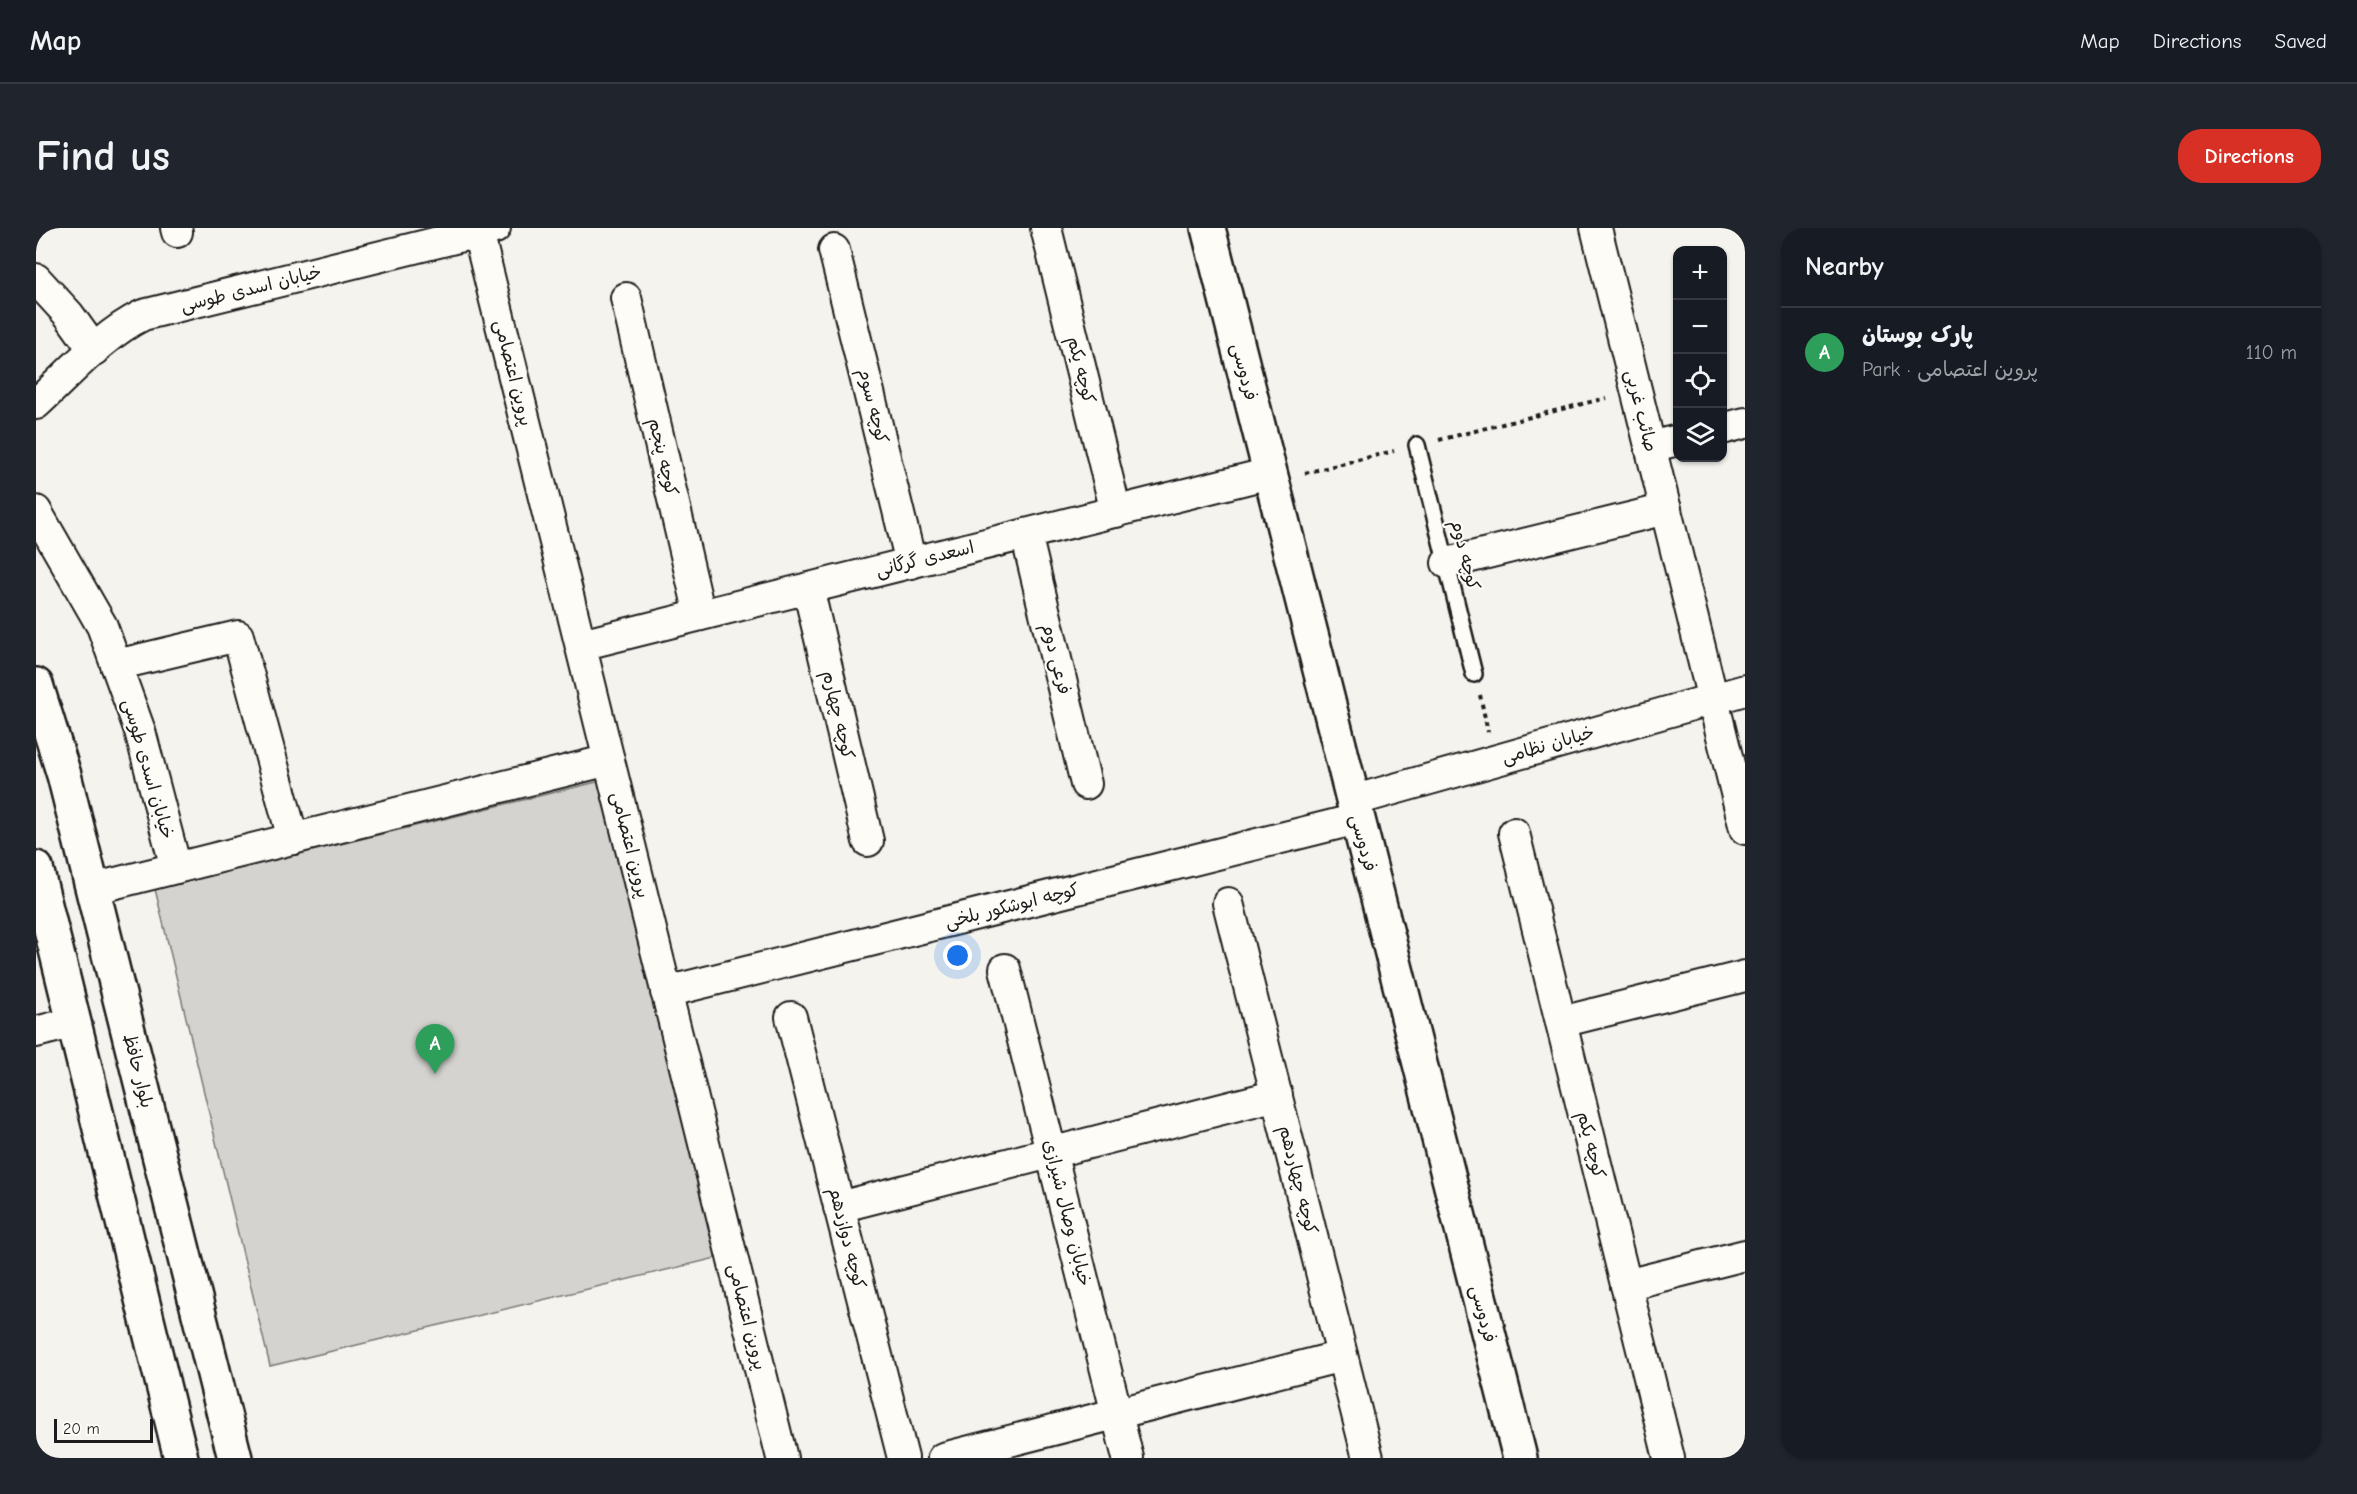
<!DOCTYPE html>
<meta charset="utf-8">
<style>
:root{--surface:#171b24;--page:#20242c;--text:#f1f3f6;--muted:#9ea1a6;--line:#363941;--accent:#d93025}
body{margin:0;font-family:"Comic Neue","Playpen Sans Arabic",sans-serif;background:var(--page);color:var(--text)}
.controls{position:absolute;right:18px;top:18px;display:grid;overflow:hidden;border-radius:12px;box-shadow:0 2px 4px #0004}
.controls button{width:54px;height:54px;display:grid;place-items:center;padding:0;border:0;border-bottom:2px solid var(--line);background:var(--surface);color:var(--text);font:30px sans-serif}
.scale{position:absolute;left:18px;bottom:15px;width:99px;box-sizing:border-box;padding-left:6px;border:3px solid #1c1c1c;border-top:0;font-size:16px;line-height:21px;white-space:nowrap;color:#1c1c1c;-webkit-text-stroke:4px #fdfcf7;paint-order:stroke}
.you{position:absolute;left:922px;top:728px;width:21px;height:21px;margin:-15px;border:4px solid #fff;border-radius:50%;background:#1a73e8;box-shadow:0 0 0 9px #1a73e833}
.badge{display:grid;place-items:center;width:39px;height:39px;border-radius:50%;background:var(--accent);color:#fff;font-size:20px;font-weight:700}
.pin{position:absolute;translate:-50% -50px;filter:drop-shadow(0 2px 3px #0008)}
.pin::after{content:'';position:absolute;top:32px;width:21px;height:18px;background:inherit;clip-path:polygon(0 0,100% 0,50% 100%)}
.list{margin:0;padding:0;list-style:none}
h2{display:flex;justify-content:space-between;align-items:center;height:78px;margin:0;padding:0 24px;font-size:26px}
h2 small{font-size:20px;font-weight:400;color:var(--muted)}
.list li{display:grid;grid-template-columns:39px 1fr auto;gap:18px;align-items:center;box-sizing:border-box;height:90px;padding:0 24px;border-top:2px solid var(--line)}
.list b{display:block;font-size:22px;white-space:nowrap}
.list p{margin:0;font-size:20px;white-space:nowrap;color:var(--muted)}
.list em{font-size:20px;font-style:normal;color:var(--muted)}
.icon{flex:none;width:33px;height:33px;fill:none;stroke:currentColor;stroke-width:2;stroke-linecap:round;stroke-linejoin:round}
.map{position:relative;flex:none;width:1709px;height:1230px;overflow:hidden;border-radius:24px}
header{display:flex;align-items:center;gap:36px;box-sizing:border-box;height:84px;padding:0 30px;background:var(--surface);border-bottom:2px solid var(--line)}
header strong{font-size:28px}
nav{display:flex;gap:33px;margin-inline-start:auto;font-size:21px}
.intro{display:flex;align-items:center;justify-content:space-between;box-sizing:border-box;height:144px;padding:0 36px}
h1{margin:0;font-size:42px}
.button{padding:15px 27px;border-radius:24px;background:var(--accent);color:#fff;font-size:21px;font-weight:700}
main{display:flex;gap:36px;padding:0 36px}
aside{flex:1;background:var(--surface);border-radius:24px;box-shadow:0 2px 4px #0004}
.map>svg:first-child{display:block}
</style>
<header>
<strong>Map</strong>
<nav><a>Map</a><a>Directions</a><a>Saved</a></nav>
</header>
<div class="intro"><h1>Find us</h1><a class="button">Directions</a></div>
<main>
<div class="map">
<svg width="1709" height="1230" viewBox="0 0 1709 1230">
<rect width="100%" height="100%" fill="#f4f3ee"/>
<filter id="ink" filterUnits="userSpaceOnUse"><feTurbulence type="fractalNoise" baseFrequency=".0167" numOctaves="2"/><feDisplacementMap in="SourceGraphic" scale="12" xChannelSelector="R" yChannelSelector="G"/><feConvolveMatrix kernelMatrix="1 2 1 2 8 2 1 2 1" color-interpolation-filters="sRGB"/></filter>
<g filter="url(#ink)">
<path fill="#d4d3cf" stroke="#787876" stroke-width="1.5" d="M565,553L680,1030L234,1138L119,661Z"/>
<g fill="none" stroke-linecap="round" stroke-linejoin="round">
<g stroke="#1c1c1c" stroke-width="20">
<path id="service" d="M1381,217L1438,446"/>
</g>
<g stroke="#1c1c1c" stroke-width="34">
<g id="minor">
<path d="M140,0L141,4"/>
<path d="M1010,0L1080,284"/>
<path d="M1560,0L1709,601"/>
<path d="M442,4L746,1230"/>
<path d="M798,22L875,335"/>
<path d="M0,51L33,87L58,122"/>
<path d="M590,70L664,387"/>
<path d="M0,176C33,146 66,107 107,87L459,0"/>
<path d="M1686,201L1709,195"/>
<path d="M1614,219L1642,212"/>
<path d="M0,283L66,398L104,503L140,640"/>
<path d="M990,306L1050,556"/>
<path d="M1411,335L1630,281"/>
<path d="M772,360L832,613"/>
<path d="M545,417L1234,245"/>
<path d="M80,437L202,408L257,611"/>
<path d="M1316,573L1709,462"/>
<path d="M1478,605L1633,1230"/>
<path d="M56,661L573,532"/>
<path d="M1192,675L1332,1230"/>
<path d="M969,741L1092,1230"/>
<path d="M630,764L1321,591"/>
<path d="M755,789L867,1230"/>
<path d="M1525,794L1709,748"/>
<path d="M0,804L39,794"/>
<path d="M803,979L1241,867"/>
<path d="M1590,1057L1709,1027"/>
<path d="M907,1230L1306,1128"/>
</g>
</g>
<g stroke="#1c1c1c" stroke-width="38">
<g id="tertiary">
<path d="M1172,0L1484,1230"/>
<path d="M0,457L28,547L199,1230"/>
<path d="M0,640L145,1230"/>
</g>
</g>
<g stroke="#1c1c1c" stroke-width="4" stroke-dasharray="4.5 4.5" stroke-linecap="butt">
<path d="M1403,212L1570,170"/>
<path d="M1269,245L1358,223"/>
<path d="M1444,467L1452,504"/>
</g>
<use href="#service" stroke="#fdfcf7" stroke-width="15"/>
<use href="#minor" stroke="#fdfcf7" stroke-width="30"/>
<use href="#tertiary" stroke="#fdfcf7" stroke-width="33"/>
</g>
</g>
<g text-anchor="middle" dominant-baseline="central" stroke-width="4.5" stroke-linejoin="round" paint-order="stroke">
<g font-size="18" fill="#1c1c1c" stroke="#fdfcf7">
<text transform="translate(215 61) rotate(-14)">خیابان اسدی طوسی</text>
<text transform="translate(1045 142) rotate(76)">کوچه یکم</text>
<text transform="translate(1208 144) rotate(76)">فردوسی</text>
<text transform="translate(477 145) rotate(76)">پروین اعتصامی</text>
<text transform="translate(837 178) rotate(76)">کوچه سوم</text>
<text transform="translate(1605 183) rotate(76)">صائب غربی</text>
<text transform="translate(627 229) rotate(77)">کوچه پنجم</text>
<text transform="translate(1429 327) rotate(76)">کوچه دوم</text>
<text transform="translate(889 331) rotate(-14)">اسعدی گرگانی</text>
<text transform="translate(1020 431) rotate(76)">فرعی دوم</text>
<text transform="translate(802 487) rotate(77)">کوچه چهارم</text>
<text transform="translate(1512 517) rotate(-16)">خیابان نظامی</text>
<text transform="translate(112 541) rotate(74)">خیابان اسدی طوسی</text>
<text transform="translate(1327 615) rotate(75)">فردوسی</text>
<text transform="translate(594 617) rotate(76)">پروین اعتصامی</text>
<text transform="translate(976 678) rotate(-14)">کوچه ابوشکور بلخی</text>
<text transform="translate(102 843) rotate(76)">بلوار حافظ</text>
<text transform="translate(1555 917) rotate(76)">کوچه یکم</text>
<text transform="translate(1262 952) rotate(76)">کوچه چهاردهم</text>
<text transform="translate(1031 985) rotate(76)">خیابان وصال شیرازی</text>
<text transform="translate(811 1010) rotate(76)">کوچه دوازدهم</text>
<text transform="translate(1447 1086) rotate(76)">فردوسی</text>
<text transform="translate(711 1089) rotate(76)">پروین اعتصامی</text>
</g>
</g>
</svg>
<div class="controls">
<button>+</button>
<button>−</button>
<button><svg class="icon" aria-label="locate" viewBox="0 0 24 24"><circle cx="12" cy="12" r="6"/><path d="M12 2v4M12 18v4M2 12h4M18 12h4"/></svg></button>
<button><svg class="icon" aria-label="layers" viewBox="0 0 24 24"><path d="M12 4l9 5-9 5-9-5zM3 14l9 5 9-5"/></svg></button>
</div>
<div class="scale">20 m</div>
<div class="you"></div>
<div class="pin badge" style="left:399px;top:846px;background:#2e9e5b">A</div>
</div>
<aside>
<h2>Nearby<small></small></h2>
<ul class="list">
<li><span class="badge" style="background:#2e9e5b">A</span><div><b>پارک بوستان</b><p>Park · پروین اعتصامی</p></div><em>110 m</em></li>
</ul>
</aside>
</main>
